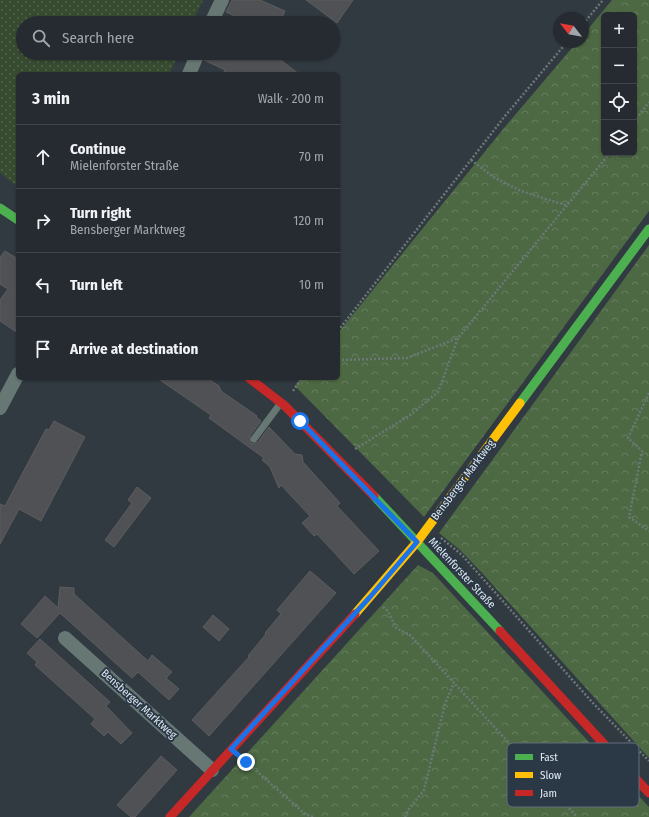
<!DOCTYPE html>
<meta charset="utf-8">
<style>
:root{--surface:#252b31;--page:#31373d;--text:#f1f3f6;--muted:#a3a7ab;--line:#42474d}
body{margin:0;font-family:"Fira Sans Condensed",sans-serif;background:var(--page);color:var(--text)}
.controls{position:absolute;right:12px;top:12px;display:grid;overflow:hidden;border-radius:6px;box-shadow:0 1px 3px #0004}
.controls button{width:36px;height:36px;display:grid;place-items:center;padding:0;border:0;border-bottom:1px solid var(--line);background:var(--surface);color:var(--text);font:20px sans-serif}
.compass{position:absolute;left:553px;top:12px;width:36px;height:36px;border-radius:50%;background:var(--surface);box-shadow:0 1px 3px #0004;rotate:301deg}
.stop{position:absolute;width:12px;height:12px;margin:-9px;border:3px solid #1a73e8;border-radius:50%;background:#fff}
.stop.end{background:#1a73e8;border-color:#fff;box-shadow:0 1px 4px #0008}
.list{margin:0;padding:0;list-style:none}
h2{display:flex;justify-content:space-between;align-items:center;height:52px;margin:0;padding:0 16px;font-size:17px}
h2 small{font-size:13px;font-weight:400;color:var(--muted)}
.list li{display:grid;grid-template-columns:26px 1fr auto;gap:12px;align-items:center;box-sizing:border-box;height:64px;padding:0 16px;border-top:1px solid var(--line)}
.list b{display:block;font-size:15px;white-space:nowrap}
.list p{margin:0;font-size:13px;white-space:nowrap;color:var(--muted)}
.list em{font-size:13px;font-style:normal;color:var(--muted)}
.icon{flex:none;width:22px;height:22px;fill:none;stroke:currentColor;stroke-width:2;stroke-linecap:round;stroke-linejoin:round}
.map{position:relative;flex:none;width:649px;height:817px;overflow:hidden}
.search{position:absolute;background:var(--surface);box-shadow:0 1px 3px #0004;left:16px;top:16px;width:324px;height:44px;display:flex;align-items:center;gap:10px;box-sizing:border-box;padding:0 14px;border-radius:22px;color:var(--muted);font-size:15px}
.panel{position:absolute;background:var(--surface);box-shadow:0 1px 3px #0004;left:16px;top:72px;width:324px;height:308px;border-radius:6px}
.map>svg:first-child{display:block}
</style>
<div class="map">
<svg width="649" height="817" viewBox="0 0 649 817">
<defs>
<pattern id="grass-dots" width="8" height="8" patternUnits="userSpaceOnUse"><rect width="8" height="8" fill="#374b31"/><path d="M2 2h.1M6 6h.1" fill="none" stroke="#54654f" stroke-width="1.8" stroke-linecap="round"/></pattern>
<pattern id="forest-crowns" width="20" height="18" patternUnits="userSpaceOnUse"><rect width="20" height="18" fill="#4d6943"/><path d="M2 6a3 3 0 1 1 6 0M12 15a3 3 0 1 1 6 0" fill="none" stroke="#667e5f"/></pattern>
</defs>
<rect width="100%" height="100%" fill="#313941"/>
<path fill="url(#grass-dots)" d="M0,0H203L192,23H23V53H179L169,74H18V187L0,173Z"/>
<g fill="url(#forest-crowns)" fill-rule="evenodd">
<path d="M612,0H649V211L424,517L295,386L301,378H338V333L504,128L577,42H583V35ZM604,15H634V153H604Z"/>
<path d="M649,245V758L483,574L460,550L439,533Z"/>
<path d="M418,565L433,573L649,807V817H189Z"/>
</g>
<g fill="#505154" stroke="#5d5d5e">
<path d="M232,0H260L285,11L280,23H233L237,17L226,12Z"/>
<path d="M306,0H353L337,23Z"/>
<path d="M206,53H263L272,59L274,55L299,74H223L225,70L204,60Z"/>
<path d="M5,251L18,259V333L0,321V300L8,289L0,284V257Z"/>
<path d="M157,378H207L219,386L221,391L257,416L256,417L261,421L250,436L251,443L254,444L258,442L269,427L295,454L302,455L303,462L340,503L337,506L379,551L354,574L317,534L314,536L302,523L310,516L281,485L279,488L270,467L262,460L264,458L209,418L211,415Z"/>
<path d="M54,421L85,437L41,521L19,509L0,544V504L5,506L46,429L49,430Z"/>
<path d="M137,487L151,498L114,547L105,540L132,503L128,500Z"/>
<path d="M310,571L336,593L209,736L192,720L249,657L248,656L266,634L265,633L281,614L277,610Z"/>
<path d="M60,587L74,588V594L148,661L152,655L172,672L166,678L179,689L169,700L138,672L132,678L60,613L37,638L21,624L45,596L58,608Z"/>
<path d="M213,615L229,629L219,641L203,627Z"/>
<path d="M40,639L110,702L106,706L132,733L121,744L108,732L104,736L91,724L95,719L35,665L37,662L27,653Z"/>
<path d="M161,756L177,770L135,817H131L117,805Z"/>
</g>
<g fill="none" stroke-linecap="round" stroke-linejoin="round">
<g stroke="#6b7877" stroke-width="2.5" stroke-dasharray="2 2" stroke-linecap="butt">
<path d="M583,24L603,0"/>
<path d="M634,122L649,102"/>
<path d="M471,160L495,178L521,191L568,206"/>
<path d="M338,331L505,116L567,42"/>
<path d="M338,360L407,358L458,338"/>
<path d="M293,391L302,378"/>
<path d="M649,393L628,438L642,451L629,517L649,531"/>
<path d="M355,449L409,416L438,392L458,338L610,153"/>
<path d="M441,538L462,555L592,702L649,761"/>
<path d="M383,607L388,611L396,628L410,635L577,817"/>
<path d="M244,760L305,814L313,817"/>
<path d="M405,817L408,810L424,790L445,704L454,683"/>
</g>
<path stroke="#667774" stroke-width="7" d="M254,439L280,404"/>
<g stroke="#667774" stroke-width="14">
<path d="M211,23L222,0"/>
<path d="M189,74L198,53"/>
<path d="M0,408L18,374"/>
<path d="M65,638L212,770"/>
</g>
<g stroke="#4caf50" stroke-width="9">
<path d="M0,208L18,220"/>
<path d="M520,403L649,229"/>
<path d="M374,496L500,631"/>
</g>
<path stroke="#ffc107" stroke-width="9" d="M355,614L417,542L520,403"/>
<g stroke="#c62828" stroke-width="9">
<path d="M249,378L284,405L374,496"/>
<path d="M500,631L649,793"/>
<path d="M170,817L355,614"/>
</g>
</g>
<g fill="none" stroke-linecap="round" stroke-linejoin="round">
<path stroke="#1a73e8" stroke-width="5" d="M246,762L231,749L370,597L417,542L300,421"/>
</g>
<g text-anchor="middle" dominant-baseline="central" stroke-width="4" stroke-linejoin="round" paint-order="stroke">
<g font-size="11" fill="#e0e9f2" stroke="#2b3947">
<text transform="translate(463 480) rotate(-53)">Bensberger Marktweg</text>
<text transform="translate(462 573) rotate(47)">Mielenforster Straße</text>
<text transform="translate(139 704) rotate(42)">Bensberger Marktweg</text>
</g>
</g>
<rect x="507" y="743" width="132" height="64" rx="6" fill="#2b3947" stroke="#616e7a" stroke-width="1"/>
<rect x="515" y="754" width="18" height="6" fill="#4caf50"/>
<rect x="515" y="772" width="18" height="6" fill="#ffc107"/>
<rect x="515" y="790" width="18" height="6" fill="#c62828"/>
<g font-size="11" fill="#e0e9f2">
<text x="540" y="761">Fast</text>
<text x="540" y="779">Slow</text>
<text x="540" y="797">Jam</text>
</g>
</svg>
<div class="controls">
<button>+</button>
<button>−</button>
<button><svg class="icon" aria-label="locate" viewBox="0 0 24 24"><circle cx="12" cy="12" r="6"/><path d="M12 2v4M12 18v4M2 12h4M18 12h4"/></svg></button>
<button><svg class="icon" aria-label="layers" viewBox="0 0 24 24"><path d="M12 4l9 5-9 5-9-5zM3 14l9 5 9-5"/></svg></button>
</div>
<svg class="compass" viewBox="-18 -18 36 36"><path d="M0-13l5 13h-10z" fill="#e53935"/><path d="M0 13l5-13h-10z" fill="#a3a7ab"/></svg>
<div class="stop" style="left:300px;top:421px"></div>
<div class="stop end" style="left:246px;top:762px"></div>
<div class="search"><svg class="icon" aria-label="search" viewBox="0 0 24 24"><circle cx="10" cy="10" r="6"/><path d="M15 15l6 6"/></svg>Search here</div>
<section class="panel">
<h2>3 min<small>Walk · 200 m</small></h2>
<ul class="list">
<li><svg class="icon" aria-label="ahead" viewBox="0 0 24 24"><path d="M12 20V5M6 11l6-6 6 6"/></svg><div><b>Continue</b><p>Mielenforster Straße</p></div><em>70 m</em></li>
<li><svg class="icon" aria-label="right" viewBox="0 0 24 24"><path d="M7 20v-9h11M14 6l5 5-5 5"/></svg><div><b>Turn right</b><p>Bensberger Marktweg</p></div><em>120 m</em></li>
<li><svg class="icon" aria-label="left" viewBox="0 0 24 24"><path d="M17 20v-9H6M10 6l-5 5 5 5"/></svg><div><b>Turn left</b></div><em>10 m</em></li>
<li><svg class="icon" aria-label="arrive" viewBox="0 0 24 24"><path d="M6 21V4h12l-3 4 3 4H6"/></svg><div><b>Arrive at destination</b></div></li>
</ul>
</section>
</div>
